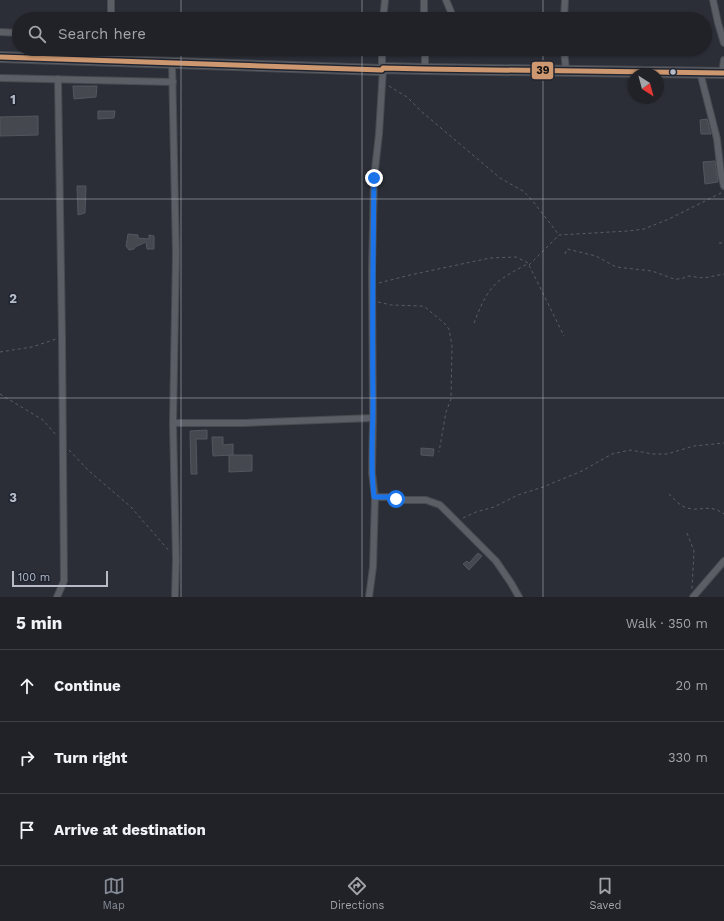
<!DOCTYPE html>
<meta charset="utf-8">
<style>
:root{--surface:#202228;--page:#2d2f34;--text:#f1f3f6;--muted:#a2a4a8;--line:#3d3f45;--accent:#858a94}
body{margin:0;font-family:"Work Sans",sans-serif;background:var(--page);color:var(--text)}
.compass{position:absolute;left:628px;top:68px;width:36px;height:36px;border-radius:50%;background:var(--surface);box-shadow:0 1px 3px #0004;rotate:144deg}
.scale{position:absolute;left:12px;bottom:10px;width:96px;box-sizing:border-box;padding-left:4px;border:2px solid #b6bbc7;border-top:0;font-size:11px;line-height:14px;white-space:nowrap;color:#b6bbc7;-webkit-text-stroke:3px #1f2431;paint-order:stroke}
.stop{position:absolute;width:12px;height:12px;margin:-9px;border:3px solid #1a73e8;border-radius:50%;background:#fff}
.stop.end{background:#1a73e8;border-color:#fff;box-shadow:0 1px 4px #0008}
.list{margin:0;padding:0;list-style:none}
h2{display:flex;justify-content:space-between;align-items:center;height:52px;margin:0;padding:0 16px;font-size:17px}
h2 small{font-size:13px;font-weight:400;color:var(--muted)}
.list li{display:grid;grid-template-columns:26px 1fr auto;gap:12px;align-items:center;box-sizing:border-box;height:72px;padding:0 16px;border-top:1px solid var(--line)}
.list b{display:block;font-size:15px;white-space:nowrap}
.list em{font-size:13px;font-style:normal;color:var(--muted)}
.icon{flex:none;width:22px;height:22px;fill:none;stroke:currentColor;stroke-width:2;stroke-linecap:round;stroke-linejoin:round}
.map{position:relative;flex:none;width:724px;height:597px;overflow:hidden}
.search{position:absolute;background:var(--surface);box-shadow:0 1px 3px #0004;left:12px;right:12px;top:12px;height:44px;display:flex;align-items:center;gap:10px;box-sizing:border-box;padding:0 14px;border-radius:22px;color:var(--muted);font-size:15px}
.sheet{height:268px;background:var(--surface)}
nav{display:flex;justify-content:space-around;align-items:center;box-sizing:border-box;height:56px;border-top:1px solid var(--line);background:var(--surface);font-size:11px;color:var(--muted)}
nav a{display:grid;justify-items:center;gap:2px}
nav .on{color:var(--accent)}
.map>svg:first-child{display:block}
</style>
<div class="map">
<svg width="724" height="597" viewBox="0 0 724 597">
<rect width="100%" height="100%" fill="#2b2e36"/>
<g fill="#45484f" stroke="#53565e">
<path d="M73,86H97L96,97L74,99Z"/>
<path d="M98,111H115L114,118L98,119Z"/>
<path d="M38,116V135L0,136V117Z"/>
<path d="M707,119L711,134H701L700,120Z"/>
<path d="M715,161L718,182L705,184L703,162Z"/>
<path d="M77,186H86L85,213L78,215Z"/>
<path d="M128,234L138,235V238L149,239V235L154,236V249H147L146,242L135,247L134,249L129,250L126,246Z"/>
<path d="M207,430V439H196L197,474H191L190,431Z"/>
<path d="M212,437H223V445L233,444V455L213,456Z"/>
<path d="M421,448L434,449L433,456L421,455Z"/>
<path d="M229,455H252V471L229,472Z"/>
<path d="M478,553L482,556L469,570L463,564L467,561L469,563Z"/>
</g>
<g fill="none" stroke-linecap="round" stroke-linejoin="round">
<g stroke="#474a4f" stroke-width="8">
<g id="minor">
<path d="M424,0V19"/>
<path d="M446,0L454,19"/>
<path d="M713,0L718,23L724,43"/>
<path d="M111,19V0"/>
<path d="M383,19L385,0"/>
<path d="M564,19L565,0"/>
<path d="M0,32L19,33"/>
<path d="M564,49L566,71"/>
<path d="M110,60V49"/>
<path d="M172,62L176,254L173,423L176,559L175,597"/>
<path d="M383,68L379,134L374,178L372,271L373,418L372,473L375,497H387L400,500H426L440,505L496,561L511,583L519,597"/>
<path d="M425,69V49"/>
<path d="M382,70V49"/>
<path d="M700,72L717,139L721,174L724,186"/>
<path d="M722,73L724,60"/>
<path d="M0,78L173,82"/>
<path d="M173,423H244L373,418"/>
<path d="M57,597L64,581L62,337L58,79"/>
<path d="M369,597L373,567L375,497"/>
<path d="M693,597L724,561"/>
</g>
</g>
<g stroke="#484b52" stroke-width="12">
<path id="trunk" d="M0,57L382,70L383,68L425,69L724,73"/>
</g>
<g stroke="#595d63" stroke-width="1" stroke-dasharray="3 3" stroke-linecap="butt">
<path d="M389,86L407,97L422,112L500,178L523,191L532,200L559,235"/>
<path d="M719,243H724"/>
<path d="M565,254L567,249L596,256L616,267L652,271L674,279H681L688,276L704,278L724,274"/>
<path d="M529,265L559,235L628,231L644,229L669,219L723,192"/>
<path d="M379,283L410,275L490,258L516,257L528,263L564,336"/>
<path d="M378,302L391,305L421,306L425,307L445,324L449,329L452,346L451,399L446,412L439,452"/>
<path d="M474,323C480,308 486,291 500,280C509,274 518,269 527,264"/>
<path d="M0,352L32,347L56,339"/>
<path d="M0,394L43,420L57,436"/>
<path d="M69,450L89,471L131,507L170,552"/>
<path d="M669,494C674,499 680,506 687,508C702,512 709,503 724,514"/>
<path d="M463,518L476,512L494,507L518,495L543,487L582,471L612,454L630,450L653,454H667L694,446L724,443"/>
<path d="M687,533L694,551L692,589"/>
</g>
<use href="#minor" stroke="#5b5e65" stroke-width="6"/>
<use href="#trunk" stroke="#5c5e63" stroke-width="10"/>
<g stroke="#1f2431" stroke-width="8">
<path id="bus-1" d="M0,57L382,70L383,68L425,69L724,73"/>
</g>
<use href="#bus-1" stroke="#cd976f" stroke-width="5"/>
</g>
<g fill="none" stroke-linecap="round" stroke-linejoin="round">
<path stroke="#1a73e8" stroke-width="5" d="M374,178C373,252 372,326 373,400C373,432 370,465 374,497H387L396,499"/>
</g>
<path fill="none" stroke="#b6bbc7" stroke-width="1" stroke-opacity="0.55" d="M181,0V19M362,0V19M543,0V19M181,49V597M362,49V597M543,49V597M0,199H724M0,398H724"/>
<circle fill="#b6bbc7" stroke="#1f2431" stroke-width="1.5" cx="673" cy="72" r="3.5"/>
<g font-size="13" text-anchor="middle" font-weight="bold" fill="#b6bbc7" stroke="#1f2431" stroke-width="3" stroke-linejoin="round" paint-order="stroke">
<text x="13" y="104">1</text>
<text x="13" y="303">2</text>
<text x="13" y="502">3</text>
</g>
<rect stroke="#1f2431" stroke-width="1.5" x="531" y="61" width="23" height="19" rx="4" fill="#cd976f"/>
<g font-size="11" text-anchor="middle" font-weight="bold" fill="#111">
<text x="543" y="74">39</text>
</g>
</svg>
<svg class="compass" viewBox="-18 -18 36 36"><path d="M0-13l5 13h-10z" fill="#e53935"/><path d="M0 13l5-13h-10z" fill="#a2a4a8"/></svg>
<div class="scale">100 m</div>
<div class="stop" style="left:396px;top:499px"></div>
<div class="stop end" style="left:374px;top:178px"></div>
<div class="search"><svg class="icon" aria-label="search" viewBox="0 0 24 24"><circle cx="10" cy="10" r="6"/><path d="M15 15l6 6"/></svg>Search here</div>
</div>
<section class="sheet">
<h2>5 min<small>Walk · 350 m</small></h2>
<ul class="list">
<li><svg class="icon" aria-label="ahead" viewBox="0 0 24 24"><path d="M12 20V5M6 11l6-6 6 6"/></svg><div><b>Continue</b></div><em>20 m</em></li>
<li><svg class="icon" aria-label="right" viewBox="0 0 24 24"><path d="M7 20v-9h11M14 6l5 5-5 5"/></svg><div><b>Turn right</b></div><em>330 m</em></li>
<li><svg class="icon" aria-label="arrive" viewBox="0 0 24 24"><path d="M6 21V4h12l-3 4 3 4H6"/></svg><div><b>Arrive at destination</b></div></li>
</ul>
</section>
<nav>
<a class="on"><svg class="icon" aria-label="map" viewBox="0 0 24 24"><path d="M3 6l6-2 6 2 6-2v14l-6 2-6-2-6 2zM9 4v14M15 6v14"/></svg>Map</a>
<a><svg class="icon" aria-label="directions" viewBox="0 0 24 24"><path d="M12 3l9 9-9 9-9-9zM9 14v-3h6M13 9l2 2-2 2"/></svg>Directions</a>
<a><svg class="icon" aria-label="saved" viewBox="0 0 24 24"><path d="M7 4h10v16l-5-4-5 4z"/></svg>Saved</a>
</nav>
